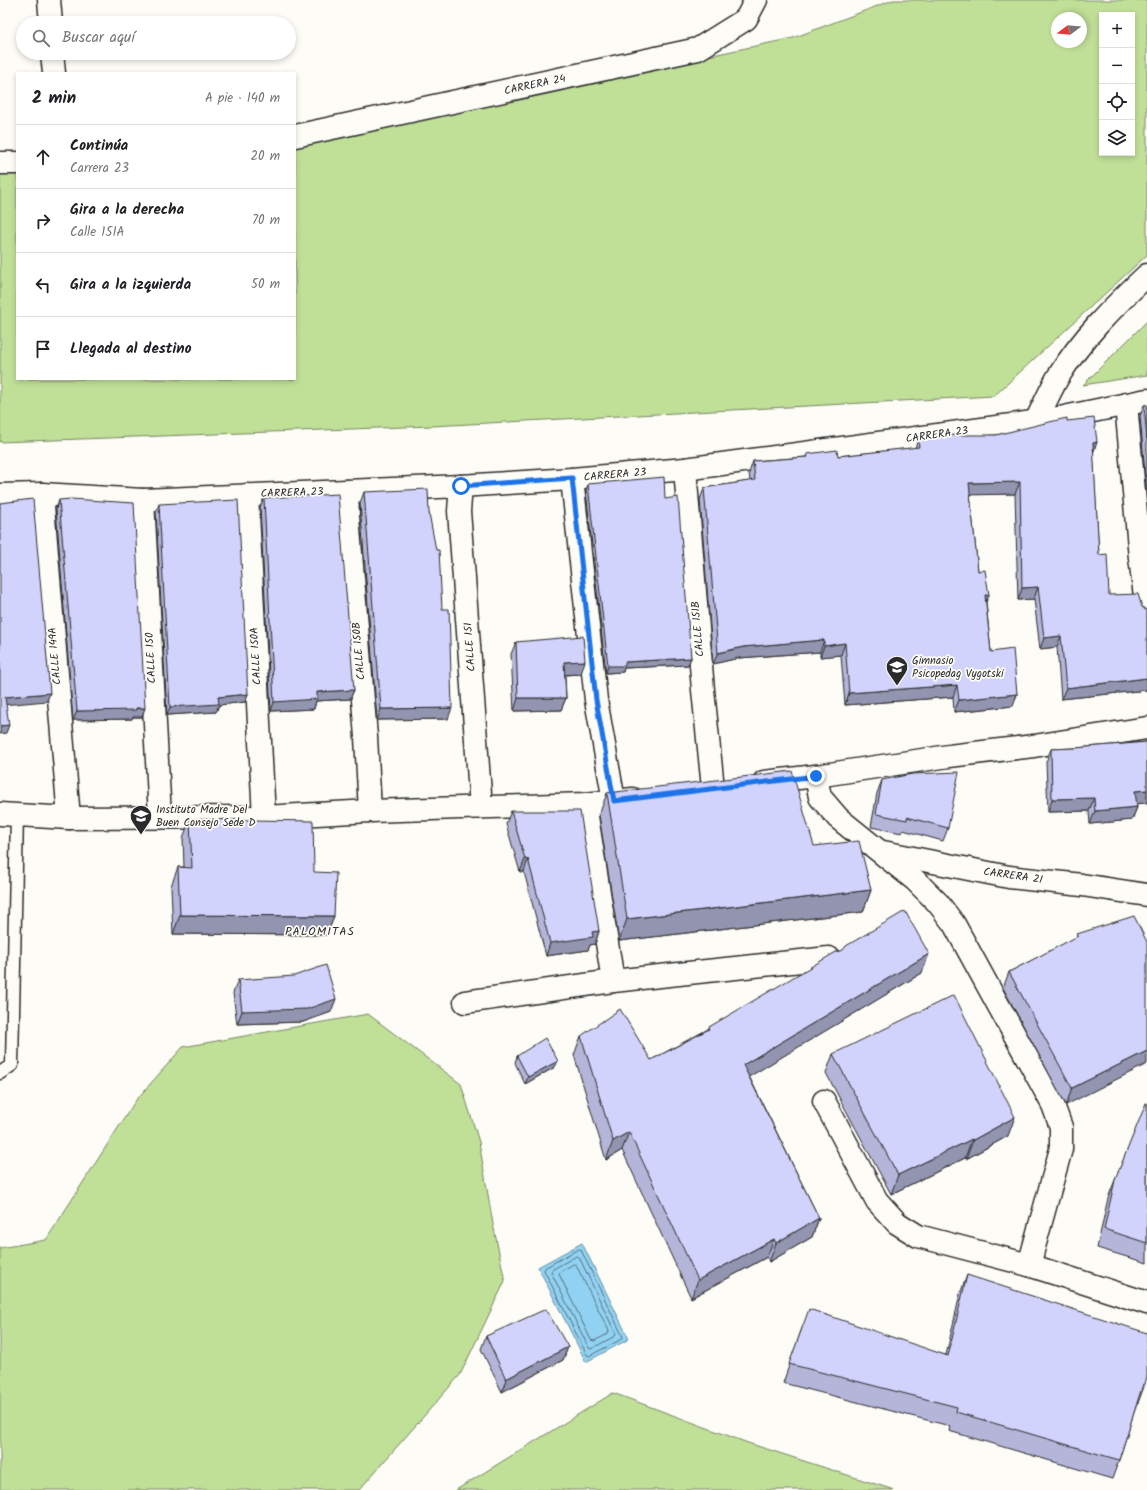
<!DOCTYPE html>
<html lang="es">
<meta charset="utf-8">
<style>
:root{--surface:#fff;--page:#f6f6f6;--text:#202124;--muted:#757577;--line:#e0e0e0}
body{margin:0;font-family:Kalam,sans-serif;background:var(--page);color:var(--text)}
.controls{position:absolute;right:12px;top:12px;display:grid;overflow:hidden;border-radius:0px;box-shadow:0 2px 6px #0003}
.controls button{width:36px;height:36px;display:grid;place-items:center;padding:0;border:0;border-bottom:1px solid var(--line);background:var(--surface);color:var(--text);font:20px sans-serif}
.compass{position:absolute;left:1051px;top:12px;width:36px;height:36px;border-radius:50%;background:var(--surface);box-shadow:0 2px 6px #0003;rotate:254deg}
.stop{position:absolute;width:12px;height:12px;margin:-9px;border:3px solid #1a73e8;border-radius:50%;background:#fff}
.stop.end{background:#1a73e8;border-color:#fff;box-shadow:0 1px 4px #0008}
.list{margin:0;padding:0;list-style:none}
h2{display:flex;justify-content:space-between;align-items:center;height:52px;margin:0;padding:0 16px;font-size:17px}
h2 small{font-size:13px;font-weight:400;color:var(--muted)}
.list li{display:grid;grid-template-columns:26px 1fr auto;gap:12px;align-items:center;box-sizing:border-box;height:64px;padding:0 16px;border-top:1px solid var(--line)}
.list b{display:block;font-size:15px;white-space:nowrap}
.list p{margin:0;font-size:13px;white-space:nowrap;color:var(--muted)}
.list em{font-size:13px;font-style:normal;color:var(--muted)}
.icon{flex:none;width:22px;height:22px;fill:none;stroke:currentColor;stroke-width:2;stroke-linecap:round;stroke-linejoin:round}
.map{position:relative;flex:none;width:1147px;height:1490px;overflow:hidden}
.search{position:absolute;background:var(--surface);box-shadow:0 2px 6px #0003;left:16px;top:16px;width:280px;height:44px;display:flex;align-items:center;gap:10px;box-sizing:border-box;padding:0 14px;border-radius:22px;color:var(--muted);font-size:15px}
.panel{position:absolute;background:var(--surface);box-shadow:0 2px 6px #0003;left:16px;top:72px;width:280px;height:308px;border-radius:0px}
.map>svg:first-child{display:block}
</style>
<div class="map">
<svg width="1147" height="1490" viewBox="0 0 1147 1490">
<rect width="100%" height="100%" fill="#fdfcf7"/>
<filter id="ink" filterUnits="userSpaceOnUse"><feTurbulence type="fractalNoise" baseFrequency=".025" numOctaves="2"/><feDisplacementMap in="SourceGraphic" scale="8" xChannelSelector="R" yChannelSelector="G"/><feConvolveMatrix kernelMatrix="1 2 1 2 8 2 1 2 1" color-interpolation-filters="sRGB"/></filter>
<g filter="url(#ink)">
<g fill="#c0df97" stroke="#768561" fill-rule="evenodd">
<path d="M893,0H1147V255L994,396L432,426L0,442V172H17V379H295V144L793,38ZM1102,15H1132V153H1102ZM1057,18H1081V42H1057Z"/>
<path d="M1147,321V375L1083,385Z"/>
<path d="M368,1014L461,1084L479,1142L493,1224L505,1281L460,1375L359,1490H0V1248L46,1240L136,1100L183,1047Z"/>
<path d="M613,1393L748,1443L894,1490H456Z"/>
</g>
<path fill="#91d2f2" stroke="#688fa2" d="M582,1243L629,1339L586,1362L538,1267Z"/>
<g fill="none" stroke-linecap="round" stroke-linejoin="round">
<g stroke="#546e7b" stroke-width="1">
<path d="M579,1249L581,1250L623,1337L622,1339L589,1356L587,1355L544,1270L545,1268Z"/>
<path d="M577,1256L579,1257L616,1334L615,1336L591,1349L589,1348L551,1272L552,1270Z"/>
<path d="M574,1264L576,1265L609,1331L608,1334L594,1341L591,1340L559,1274L560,1272Z"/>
</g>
<g stroke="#2b2b2b" stroke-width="15">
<path id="lane" d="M0,1073L12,1065L17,814"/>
</g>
<g stroke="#2b2b2b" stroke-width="25">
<g id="street">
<path d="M49,0L51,23"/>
<path d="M52,53L54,73"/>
<path d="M295,136L698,49L746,19L756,0"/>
<path d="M0,163H17"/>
<path d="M1126,404L1140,558L1147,611"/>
<path d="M1036,421C1043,407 1050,391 1058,377C1082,338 1114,306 1147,275"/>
<path d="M685,469L703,690L713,788"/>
<path d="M572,479L596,700L614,801"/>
<path d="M461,486L459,511L481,807"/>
<path d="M347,491L348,517L366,737L370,811"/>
<path d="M42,494L69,818"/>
<path d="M0,495L42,494L143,500L461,486L572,479L685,469L1019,424L1064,417L1147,400"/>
<path d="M247,495L264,817"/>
<path d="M143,500L160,817"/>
<path d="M816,776L820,797L838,818L915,880L938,903L954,924L1053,1105L1061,1127V1149L1029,1265"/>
<path d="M764,782L816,776L949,756L1034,746L1147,728"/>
<path d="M585,804L613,981L829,958"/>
<path d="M0,814L69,818L264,817L370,811L585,804L633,799"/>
<path d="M883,852L1009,877L1082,885L1147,895"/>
<path d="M465,1002L613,981"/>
<path d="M824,1101L877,1201L897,1223L918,1236L1029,1265L1147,1303"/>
</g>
</g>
<use href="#lane" stroke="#fdfcf7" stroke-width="12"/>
<use href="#street" stroke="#fdfcf7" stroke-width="22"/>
</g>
<g fill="#b4b5d9" stroke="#2b2b2b">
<path d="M1144,405H1147V497L1140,416Z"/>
<path d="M1067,421L1097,442L1093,452L1099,555L1109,595L1142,607L1147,611V690L1061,699L1057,647L1040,649L1034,599L1018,600L1015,494H970L978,571L989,595L986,602L991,652L1017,694L1013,706L954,712L953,697L845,705L841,655L820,657V652L739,658L713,664L700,500L704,488L750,481L749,473L753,461L806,457L807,454L838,456L915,448L918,439L996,435Z"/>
<path d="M588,484L665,499L691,658L688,665L624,668L623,672L606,673L586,490Z"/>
<path d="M364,492L429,513L448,719L377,720L360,503Z"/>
<path d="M264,498L354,690L350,699L316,701L314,709L271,711L260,507Z"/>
<path d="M59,500L142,717H133L132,719L73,720L56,509Z"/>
<path d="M159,504L248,694L245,702L219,705L216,712L167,715L156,512Z"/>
<path d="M516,642L581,674L565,675L566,698L561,710L514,711L511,654Z"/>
<path d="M1147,742V803H1136L1137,807L1132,820L1090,824L1089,811L1048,812L1046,762L1051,749L1075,748Z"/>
<path d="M882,780L948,828L943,841L903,830L902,833L871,827L877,793Z"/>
<path d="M607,793L871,890L863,912L619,941L599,815Z"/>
<path d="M511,811L599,931L595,944L590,945L588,950L546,956L524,872H520L506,824Z"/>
<path d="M190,819L314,872L334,916L327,935L173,934L171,886L178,867H184L183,838Z"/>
<path d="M1077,934L1147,942L1066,1105L1003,988L1009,972L1076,938Z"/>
<path d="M922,973L749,1076L819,1218L812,1237L769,1262L767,1257L691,1298L622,1150L606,1160L574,1055L581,1036L651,1060L708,1029L709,1027Z"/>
<path d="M238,980L331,1012L303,1022L237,1024L233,993Z"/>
<path d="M833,1054L1008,1136L966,1159L965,1158L891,1194L826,1073Z"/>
<path d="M517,1056L555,1067L525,1084L515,1063Z"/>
<path d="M1147,1103V1263L1097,1248L1108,1198L1115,1180Z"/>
<path d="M967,1275L1145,1384L1138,1403H1137L1119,1460L1112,1479L949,1431L950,1426L783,1383L802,1328L946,1355L960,1294Z"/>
<path d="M486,1336L568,1347L563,1360L502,1392L481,1349Z"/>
</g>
<g fill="#9294b0" stroke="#2b2b2b">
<path d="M1097,442L1093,454V443Z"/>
<path d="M1020,482L1015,494L965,495L969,483Z"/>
<path d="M1038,587L1034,599L1018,600L1022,588Z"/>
<path d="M985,595H989L984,606Z"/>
<path d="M1061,636L1057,647L1040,649L1044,638Z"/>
<path d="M824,640L820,652L739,658L713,664L718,653L743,647Z"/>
<path d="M845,643L841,655L820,657L824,646Z"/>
<path d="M691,658L688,665L624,668L623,672L606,673L608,666L625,662Z"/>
<path d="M585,661L581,674L559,675L564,662Z"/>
<path d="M1147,678V690L1061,699L1066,688Z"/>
<path d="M957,685L953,697L845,705L849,693Z"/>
<path d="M354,690L350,699L316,701L314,709L271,711L274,702L317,692Z"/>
<path d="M50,693L47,701L2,705L5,697Z"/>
<path d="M248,694L245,702L219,705L216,712L167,715L170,707L218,697Z"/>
<path d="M1017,694L1013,706L954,712L959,700Z"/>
<path d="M518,698H566L561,710L514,711Z"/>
<path d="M145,708L142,717H133L132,719L73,720L77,711Z"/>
<path d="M452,708L448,719L377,720L381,709Z"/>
<path d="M9,725L6,733L0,734V726Z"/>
<path d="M1147,790V803L1130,804L1135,791Z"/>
<path d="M1094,798L1089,811L1048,812L1052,799Z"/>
<path d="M1137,807L1132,820L1090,824L1095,811Z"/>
<path d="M525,859H528L524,872H520Z"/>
<path d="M871,890L863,912L619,941L627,919Z"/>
<path d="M180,915L334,916L327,935L173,934Z"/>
<path d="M599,931L595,944L590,945L588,950L546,956L550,943L592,932Z"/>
<path d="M929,954L922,973L737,1084L743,1065Z"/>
<path d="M336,999L331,1012L303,1022L237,1024L242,1011Z"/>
<path d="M1147,1051V1064L1066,1105L1072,1088Z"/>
<path d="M558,1061L555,1067L525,1084L528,1077Z"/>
<path d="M1015,1117L1008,1136L966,1159L973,1140Z"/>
<path d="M629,1132L622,1150L606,1160L613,1141Z"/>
<path d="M972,1139L965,1158L891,1194L898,1175Z"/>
<path d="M819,1218L812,1237L769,1262L776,1243Z"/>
<path d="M774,1239L767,1257L691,1298L698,1280Z"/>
<path d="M568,1347L563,1360L502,1392L506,1379Z"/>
</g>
<g fill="#d1d3fc" stroke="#2b2b2b">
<path d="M1144,405H1147V439Z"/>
<path d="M1067,418V421L1094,418L1097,442L1093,443L1099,555L1107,554L1109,595L1138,594L1142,607L1147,611V678L1066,688L1061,636L1044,638L1038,587L1022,588L1020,482L969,483L978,571L985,570L989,595H985L991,652L1013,649L1017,694L959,700L957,685L849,693L845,643L824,646V640L743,647L718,653L704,488L755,480L753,461L808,457L807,454L837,450L838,456L919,447L918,439L954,435H996L1058,420Z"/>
<path d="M664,477L665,499L678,497L691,658L625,662V666H608L588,484Z"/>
<path d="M428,489L429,513L436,550H439L442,609H449L452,708L381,709L364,492Z"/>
<path d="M338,494L354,690L317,692V699L274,702L264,498Z"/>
<path d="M33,499L50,693L5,697L9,725L0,726V503Z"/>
<path d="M71,499L134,503L145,708H136V710L77,711L59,500Z"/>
<path d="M238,500L248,694L218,697L219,704L170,707L159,504Z"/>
<path d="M583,636L585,661L564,662L566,698H518L516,642Z"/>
<path d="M1147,742V790L1135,791L1137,807L1095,811L1094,798L1052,799L1051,749L1075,748Z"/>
<path d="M792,771L814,846L859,841L871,890L627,919L607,793Z"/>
<path d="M959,772L948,828L907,817V820L876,814L882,780L912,774Z"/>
<path d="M511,811H580L599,931L592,932L593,937L550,943L528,859H525Z"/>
<path d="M190,819L313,821L314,872L336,873L334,916L180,915L178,867L192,868Z"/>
<path d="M905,911L929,954L743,1065L819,1218L776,1243L774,1239L698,1280L629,1132L613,1141L581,1036L620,1009L651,1060L709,1029V1027L836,952L843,950L846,946Z"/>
<path d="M1134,916L1147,942V1051L1072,1088L1009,972L1078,936L1077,934Z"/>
<path d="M326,965L336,999L307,1009L242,1011L238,980L294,976Z"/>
<path d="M954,995L1015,1117L973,1140L972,1139L898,1175L833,1054Z"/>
<path d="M545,1038L558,1061L528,1077L517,1056Z"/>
<path d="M1146,1103H1147V1243L1104,1229L1115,1180Z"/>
<path d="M967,1275L1147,1333V1376L1145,1384H1143L1119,1460L956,1412L957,1407L789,1364L809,1309L948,1356Z"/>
<path d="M546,1309L568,1347L506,1379L486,1336Z"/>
</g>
</g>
<g fill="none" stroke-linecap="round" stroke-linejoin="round" filter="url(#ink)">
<path stroke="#1a73e8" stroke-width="5" d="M461,486L572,478L596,700L614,801L816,776"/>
</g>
<defs>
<g id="school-pin" transform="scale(1.15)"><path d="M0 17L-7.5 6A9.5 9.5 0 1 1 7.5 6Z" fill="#2b2b2b" stroke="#fdfcf7"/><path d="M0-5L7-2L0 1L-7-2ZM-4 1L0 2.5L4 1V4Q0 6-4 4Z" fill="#fff"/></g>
<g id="university-pin" transform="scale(1.15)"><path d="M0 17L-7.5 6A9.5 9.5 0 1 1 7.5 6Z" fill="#2b2b2b" stroke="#fdfcf7"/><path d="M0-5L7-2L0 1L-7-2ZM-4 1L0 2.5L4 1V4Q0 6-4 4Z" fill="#fff"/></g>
</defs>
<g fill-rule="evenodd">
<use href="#school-pin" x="897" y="667"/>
<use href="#university-pin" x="141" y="816"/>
</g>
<g text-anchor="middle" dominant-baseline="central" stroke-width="3.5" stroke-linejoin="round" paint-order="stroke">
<g font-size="11" fill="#2b2b2b" stroke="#fdfcf7">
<text transform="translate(535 85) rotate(-12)">CARRERA 24</text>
<text transform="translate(937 435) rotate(-8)">CARRERA 23</text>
<text transform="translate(615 475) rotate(-5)">CARRERA 23</text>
<text transform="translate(292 493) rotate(-2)">CARRERA 23</text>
<text transform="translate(698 629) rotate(-95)">CALLE 151B</text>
<text transform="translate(470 647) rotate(-94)">CALLE 151</text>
<text transform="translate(359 651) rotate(-95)">CALLE 150B</text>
<text transform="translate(55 656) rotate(-95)">CALLE 149A</text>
<text transform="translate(256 656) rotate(-93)">CALLE 150A</text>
<text transform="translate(151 658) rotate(-93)">CALLE 150</text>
<text transform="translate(1013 876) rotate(8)">CARRERA 21</text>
</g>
<g font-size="11" fill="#2b2b2b" stroke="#fdfcf7" text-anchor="start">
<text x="912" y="661">Gimnasio<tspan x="912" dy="13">Psicopedag Vygotski</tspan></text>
<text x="156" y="810">Instituto Madre Del<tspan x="156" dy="13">Buen Consejo Sede D</tspan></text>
</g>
<g font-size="12" letter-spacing="1" fill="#2b2b2b" stroke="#fdfcf7">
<text x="320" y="931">PALOMITAS</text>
</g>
</g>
</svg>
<div class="controls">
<button>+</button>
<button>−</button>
<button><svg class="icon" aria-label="locate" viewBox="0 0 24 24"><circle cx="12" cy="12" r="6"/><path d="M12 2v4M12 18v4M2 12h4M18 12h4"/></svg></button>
<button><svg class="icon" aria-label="layers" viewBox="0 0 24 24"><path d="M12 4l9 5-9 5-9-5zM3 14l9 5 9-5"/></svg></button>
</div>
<svg class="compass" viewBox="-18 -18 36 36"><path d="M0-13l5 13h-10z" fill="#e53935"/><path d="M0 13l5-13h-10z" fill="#757577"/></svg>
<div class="stop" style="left:461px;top:486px"></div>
<div class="stop end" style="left:816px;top:776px"></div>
<div class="search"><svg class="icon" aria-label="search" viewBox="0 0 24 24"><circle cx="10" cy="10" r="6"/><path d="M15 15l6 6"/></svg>Buscar aquí</div>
<section class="panel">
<h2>2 min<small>A pie · 140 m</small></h2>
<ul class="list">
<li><svg class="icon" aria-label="ahead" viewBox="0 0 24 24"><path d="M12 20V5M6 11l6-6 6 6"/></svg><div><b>Continúa</b><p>Carrera 23</p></div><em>20 m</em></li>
<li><svg class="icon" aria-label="right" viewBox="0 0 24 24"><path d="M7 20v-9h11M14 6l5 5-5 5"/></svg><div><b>Gira a la derecha</b><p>Calle 151A</p></div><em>70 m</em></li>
<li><svg class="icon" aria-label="left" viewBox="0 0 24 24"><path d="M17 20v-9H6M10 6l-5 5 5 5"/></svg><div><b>Gira a la izquierda</b></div><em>50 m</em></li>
<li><svg class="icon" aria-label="arrive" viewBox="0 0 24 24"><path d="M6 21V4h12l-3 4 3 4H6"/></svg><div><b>Llegada al destino</b></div></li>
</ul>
</section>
</div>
